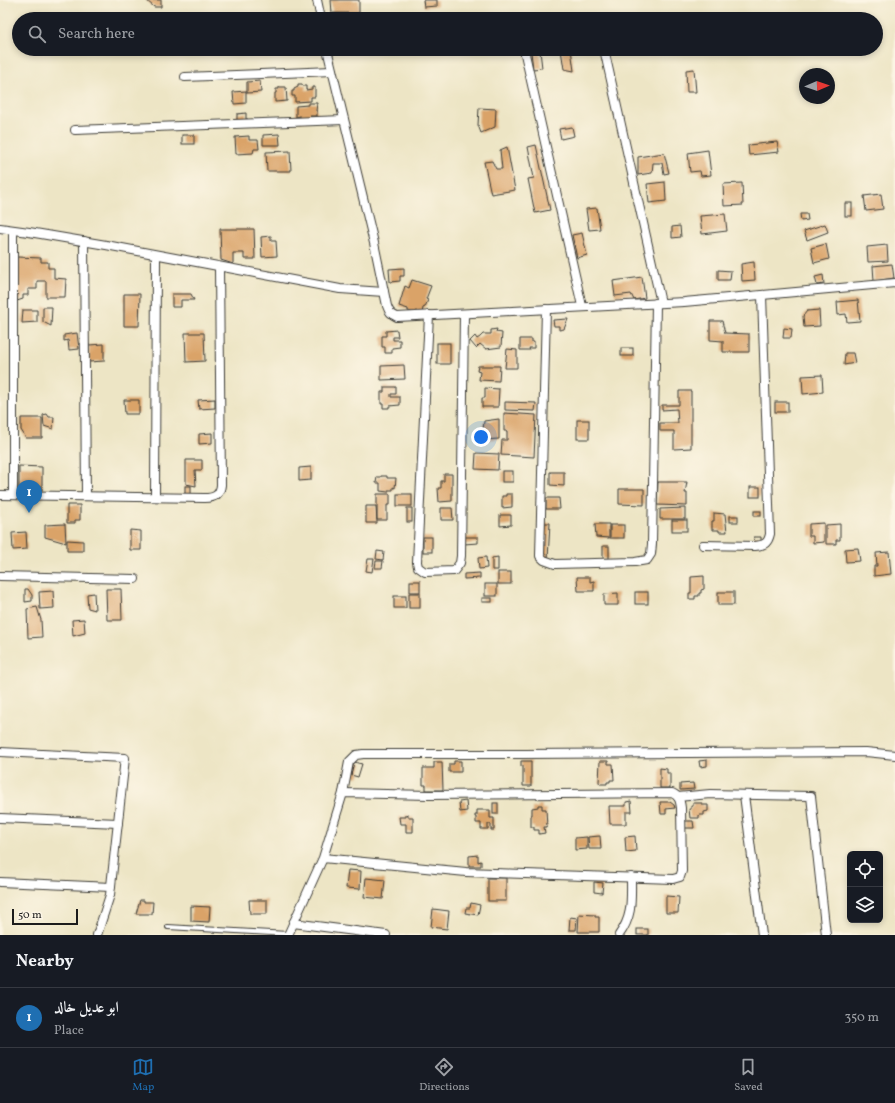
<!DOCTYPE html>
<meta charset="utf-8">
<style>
:root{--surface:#171b24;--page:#242831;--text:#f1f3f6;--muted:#9ea1a6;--line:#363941;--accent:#1f6fb2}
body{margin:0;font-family:Vollkorn,Amiri,serif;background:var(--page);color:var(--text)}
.controls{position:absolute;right:12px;bottom:12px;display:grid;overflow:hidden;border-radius:6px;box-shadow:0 2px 6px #0003}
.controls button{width:36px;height:36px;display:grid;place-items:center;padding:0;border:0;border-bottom:1px solid var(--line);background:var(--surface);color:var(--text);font:20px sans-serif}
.compass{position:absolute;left:799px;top:68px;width:36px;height:36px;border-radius:50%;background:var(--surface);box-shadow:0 2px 6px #0003;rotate:88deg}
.scale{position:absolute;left:12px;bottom:10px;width:66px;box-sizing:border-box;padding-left:4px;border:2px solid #1c1c1c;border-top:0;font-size:11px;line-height:14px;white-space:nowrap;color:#1c1c1c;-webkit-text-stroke:3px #fcf5e5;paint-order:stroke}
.you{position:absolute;left:481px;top:437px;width:14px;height:14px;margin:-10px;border:3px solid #fff;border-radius:50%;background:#1a73e8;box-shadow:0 0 0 6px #1a73e833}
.badge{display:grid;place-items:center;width:26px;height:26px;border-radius:50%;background:var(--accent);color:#fff;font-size:13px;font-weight:700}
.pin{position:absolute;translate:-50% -33px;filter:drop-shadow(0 1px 2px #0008)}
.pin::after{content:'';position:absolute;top:21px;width:14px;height:12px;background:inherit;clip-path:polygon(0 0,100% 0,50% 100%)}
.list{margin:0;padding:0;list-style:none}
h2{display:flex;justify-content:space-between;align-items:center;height:52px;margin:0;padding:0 16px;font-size:17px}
h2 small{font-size:13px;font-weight:400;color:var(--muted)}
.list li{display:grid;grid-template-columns:26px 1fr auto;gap:12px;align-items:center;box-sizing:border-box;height:60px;padding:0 16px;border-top:1px solid var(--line)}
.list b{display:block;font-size:15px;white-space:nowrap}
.list p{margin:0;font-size:13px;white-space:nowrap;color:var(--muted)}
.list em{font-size:13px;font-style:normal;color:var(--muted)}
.icon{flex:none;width:22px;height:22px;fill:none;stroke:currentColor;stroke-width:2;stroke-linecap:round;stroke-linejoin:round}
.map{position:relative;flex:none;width:895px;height:935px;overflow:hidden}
.search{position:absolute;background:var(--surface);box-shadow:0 2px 6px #0003;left:12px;right:12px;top:12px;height:44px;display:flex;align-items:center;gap:10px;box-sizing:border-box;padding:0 14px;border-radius:22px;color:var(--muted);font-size:15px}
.sheet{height:112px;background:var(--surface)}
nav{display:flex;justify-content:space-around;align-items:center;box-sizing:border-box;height:56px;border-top:1px solid var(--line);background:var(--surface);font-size:11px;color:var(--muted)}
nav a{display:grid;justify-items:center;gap:2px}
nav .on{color:var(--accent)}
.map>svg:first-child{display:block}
</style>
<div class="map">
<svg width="895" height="935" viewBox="0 0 895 935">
<rect width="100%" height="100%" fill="#fcf5e5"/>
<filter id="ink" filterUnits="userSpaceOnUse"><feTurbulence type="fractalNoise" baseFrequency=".025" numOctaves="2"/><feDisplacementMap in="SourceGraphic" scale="8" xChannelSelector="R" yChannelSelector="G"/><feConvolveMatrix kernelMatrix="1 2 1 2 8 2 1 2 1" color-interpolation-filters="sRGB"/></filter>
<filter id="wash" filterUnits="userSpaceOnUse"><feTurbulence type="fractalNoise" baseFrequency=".012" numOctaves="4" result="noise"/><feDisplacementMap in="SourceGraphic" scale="16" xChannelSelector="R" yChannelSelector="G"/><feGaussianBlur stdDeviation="0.9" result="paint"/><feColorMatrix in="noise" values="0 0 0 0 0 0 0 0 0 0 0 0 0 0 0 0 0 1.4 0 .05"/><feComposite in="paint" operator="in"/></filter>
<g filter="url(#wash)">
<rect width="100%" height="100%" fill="#ede5c5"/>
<g id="blocks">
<g fill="#daa368">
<path d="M146,0H161V7H154Z"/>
<path d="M331,0H359V13H332Z"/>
<path d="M423,0H437V6L424,7Z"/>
<path d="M571,49L574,71L564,69L561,50Z"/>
<path d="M540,51L542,68L533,69L531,52Z"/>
<path d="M694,69L696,92H687L686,70Z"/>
<path d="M260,81L261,92L247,93V82Z"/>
<path d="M298,84H302L303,86H306V90L312,89V87H315V97H311V101L295,102V96H292V91H294V89L298,87Z"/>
<path d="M279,87H286L287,101L275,102V93H276V89H279Z"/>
<path d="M246,91V103L234,104L233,92Z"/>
<path d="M308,103H317L316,111H317V116H310V120L300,122V116L296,117V106L308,105Z"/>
<path d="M479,108L496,109L495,127L481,133L478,125Z"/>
<path d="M246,113V119H248L249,123H237V114Z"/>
<path d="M572,127L574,136L561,139L559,129Z"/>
<path d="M279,134L280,145H263V135Z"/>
<rect x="182" y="135" width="12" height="9"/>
<path d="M249,136V140H258L259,149H254L253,153L236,154L235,137Z"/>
<path d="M777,142L779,152L749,155L748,145Z"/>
<path d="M536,145L550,210L535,213L528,179L534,178L528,147Z"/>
<path d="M507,147L515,190L491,194L484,162L492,161L496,169H502L500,150Z"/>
<path d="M708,150L711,175L701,176L700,171L690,172L688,153Z"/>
<path d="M290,151L291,171H267L266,152Z"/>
<path d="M664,153L669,173L664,174L662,163H653L652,173L638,175V157Z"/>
<path d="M665,182L666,201L649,203L647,184Z"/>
<path d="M742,183L743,205L724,206L723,184Z"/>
<path d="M881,194L883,209L866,211L864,196Z"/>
<rect x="845" y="203" width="7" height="13"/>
<path d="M597,208L600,229L589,230L586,209Z"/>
<path d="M725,214L727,231L702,234L700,216Z"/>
<path d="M800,214H807L808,220L801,221Z"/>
<path d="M825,224L828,232L807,240L804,231Z"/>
<path d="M680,226L681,237L672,238V227Z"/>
<path d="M220,229H254L255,259H244V253H233V264L221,260Z"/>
<path d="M582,233L587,255L577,258L572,235Z"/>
<path d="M271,236V241H276L277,256L262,257L261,237Z"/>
<path d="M826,244L829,259L814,263L811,248Z"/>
<path d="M887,245L888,261L868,262L867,247Z"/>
<path d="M17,257L41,258V262H48V268H54V278L66,279L65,297H46V281H37V289H28V295H23V299L17,301Z"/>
<path d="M754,262L755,280L742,281L741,264Z"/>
<path d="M892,264L894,278L874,281L873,266Z"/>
<path d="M404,268V276H400V281L390,282L389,269Z"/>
<path d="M718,270L731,271L730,280H718Z"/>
<path d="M823,275L824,284L817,285L815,277Z"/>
<path d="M642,277L645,298L634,300L631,294L615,296L613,281Z"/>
<path d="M412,280L431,286L426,299L428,300L425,307L423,308L422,313L416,311V313L408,311V309L399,306L405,286L409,288Z"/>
<path d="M124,294H140L139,326H124Z"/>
<path d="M172,294H191L194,300H181V307H172Z"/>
<path d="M858,300L860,321L847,322L846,314L838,315L837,302Z"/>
<path d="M43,307H52L51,326L43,322Z"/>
<path d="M23,310H37V322L22,323Z"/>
<path d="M819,310L820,326L804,327L803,316L807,311Z"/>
<path d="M568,319L564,329L559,330V326H554L553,320Z"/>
<path d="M710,321H722L725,333L749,334V352H723V341L710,340Z"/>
<path d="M784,328L792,329L791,338H783Z"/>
<path d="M497,329L496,332L502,333L501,347L486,349L480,344L476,348L470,341L475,336L477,339L480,337L483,334H491V330Z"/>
<path d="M397,330L398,337H393V340H400V347L392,348V353H385V347H382V336H386V331Z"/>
<path d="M77,333L79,349L69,350L68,340L64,341V335Z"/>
<path d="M185,333H204L205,361L186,362Z"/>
<path d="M520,339H532V342H534V348H529L530,350H520Z"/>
<rect x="437" y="343" width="13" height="21"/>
<path d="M104,344V361L89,362V345Z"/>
<rect x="621" y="348" width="12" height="8"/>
<path d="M507,349L517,350V368H505Z"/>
<path d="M845,353H853L855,363L844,365Z"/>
<path d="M404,365L405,379L381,380V366Z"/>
<path d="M478,366H500L499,381L479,380L480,372L477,371Z"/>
<path d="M822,375L823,392L803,394L802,376Z"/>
<path d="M384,387H396V394H391V397H400V405L389,406V408H383V404H381V392H384Z"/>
<path d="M485,388L499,389L498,407H482V398H485Z"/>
<path d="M679,391H691V448L674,449V431H660V423H678L677,409L662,410V405H679Z"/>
<path d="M215,399V408L199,409L198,400Z"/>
<path d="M124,400H139V414H125Z"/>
<path d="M505,402L536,403L535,411L505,410Z"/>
<rect x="775" y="402" width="13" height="10"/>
<path d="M504,413L536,415L534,457L501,455L502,440H507V431H504Z"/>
<path d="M47,414L49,417H54L53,429L44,426L43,415Z"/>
<path d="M21,418H42V438H26L21,430Z"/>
<path d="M499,419V439L482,440L484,421Z"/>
<rect x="577" y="420" width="12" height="19"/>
<path d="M212,433V443L199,444V434Z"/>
<path d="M476,453L499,454L498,470L475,469Z"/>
<path d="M186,460H202V470H195L196,486L186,484Z"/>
<path d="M19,466L42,467V490H19Z"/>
<path d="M311,467V480L299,481V468Z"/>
<rect x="502" y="471" width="11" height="11"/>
<path d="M550,472H564V486L550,485Z"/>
<path d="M444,474H452V501L439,502L438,488H441V481H444Z"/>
<path d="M381,476H387V478H396L395,488L393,487V490H388V492L380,491V483H376L377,477H381Z"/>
<path d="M658,482H687L685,493H687V506L657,505Z"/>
<rect x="185" y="486" width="6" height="9"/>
<rect x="750" y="487" width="10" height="10"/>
<path d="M619,489H644V505L619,504Z"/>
<path d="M377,494H390V505H387V520H377Z"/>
<rect x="397" y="494" width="15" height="12"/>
<path d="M506,494H512V507L502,508V496H506Z"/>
<path d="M546,498H559L560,509H546Z"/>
<path d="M67,505H80V520H75V523H67Z"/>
<path d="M366,506H376L377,523H366Z"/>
<rect x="407" y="508" width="5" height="14"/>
<path d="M441,508H452L453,520H441Z"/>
<path d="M685,508V519H660V509Z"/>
<rect x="754" y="511" width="7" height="5"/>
<path d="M714,513L725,514L727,532H719V530H712V521H714Z"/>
<path d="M500,515H511V525L500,526Z"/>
<rect x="730" y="516" width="8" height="6"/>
<rect x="672" y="520" width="15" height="11"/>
<path d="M545,523H550L548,559H543Z"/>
<path d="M824,523V542L813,543V536H809V524Z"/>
<path d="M65,524L66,543L45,537V525Z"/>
<path d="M595,524H609V538L596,537Z"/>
<path d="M840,524V540H836V544H826V525Z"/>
<rect x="610" y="525" width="14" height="13"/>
<path d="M130,530L141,531V550H130Z"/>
<path d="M26,532L27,549L13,550L12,533Z"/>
<rect x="423" y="537" width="9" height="15"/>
<path d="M463,537H478V543L464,544Z"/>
<path d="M754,537H761V543H755Z"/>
<path d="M67,540L83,541V551H67Z"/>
<rect x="603" y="546" width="6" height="13"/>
<path d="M858,548L860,561L846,562L845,549Z"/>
<path d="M377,551L384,552L383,560L376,559Z"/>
<path d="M889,552L891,574L874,576V566H877L876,553Z"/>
<path d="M486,557L487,568L479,569L478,558Z"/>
<path d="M498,557V570H492V558Z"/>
<path d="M368,559H374L372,572L366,571Z"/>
<path d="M376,561H383L382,568H375Z"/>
<rect x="498" y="572" width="13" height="12"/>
<path d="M480,573V578L464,579V574Z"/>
<path d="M704,576V589L701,590V593H699V596H695V599H689V593H691V577Z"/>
<path d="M577,577H590V582L594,581V591H578Z"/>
<rect x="410" y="581" width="10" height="11"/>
<rect x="485" y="584" width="12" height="12"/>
<path d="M25,589H28L32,595V601L25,602Z"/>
<path d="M106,589H121L122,620H107Z"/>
<path d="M53,591L54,608L40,609L39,592Z"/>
<rect x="635" y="592" width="13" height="12"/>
<rect x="718" y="592" width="16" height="13"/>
<path d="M94,593L95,610L88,608L87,594Z"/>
<rect x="409" y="593" width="11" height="15"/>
<path d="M618,593V605H604V594Z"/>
<rect x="394" y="596" width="12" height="12"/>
<rect x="482" y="598" width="10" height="4"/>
<path d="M37,607L41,620L42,637L28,638L27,609Z"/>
<path d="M84,619L85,633L73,636L72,620Z"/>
<path d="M707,760V766L700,767L699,761Z"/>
<path d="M454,761H461V772H449V764H454Z"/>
<path d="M521,761H531V786H523V766H521Z"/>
<path d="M600,761H608V764H613L614,780H610V782H607V784H600L599,782Z"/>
<path d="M354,762L362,764L358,777L351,775Z"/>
<path d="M434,762H442L443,790H426V785H423V768H434Z"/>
<path d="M660,768L667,769V773H670V788H660Z"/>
<path d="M693,783L694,789L680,790V784Z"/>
<path d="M466,801L467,811L460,812L459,802Z"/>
<path d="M631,801L632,812H626V824H610L609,806H626V802Z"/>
<path d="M660,802H670L674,805L675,808L666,809V814H661Z"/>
<rect x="493" y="803" width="5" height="11"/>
<path d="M693,803H702V805H708V811L704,812V815H699V818H690L689,809H691V806H693Z"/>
<path d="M538,805H542V809H546L547,827H544L545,833L539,834V830H534V827H531V815H532V808L538,807Z"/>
<path d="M477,810H490V818H494V830H491V824H488V829H481V823H476V817H475V815H477Z"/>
<path d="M408,814V817H413V832H406V824H400L399,817H405V815Z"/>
<path d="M685,821H693L694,828H685Z"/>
<path d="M600,836L601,849H589L588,837Z"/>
<path d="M635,836L636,851L626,852L625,837Z"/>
<path d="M587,837V849L575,850V838Z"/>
<path d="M478,855V862L481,861V866H469V856Z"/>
<path d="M348,870L361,871L360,889L346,888Z"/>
<path d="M366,878L385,880L383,899L364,897Z"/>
<rect x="488" y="878" width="18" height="23"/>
<path d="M594,882L603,883L602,893L594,892Z"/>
<path d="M666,896L679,897L678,913H666Z"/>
<path d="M140,900H144V902H153L152,914H136Z"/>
<path d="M249,900H267V914H250Z"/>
<path d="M471,903L480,905L478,915L465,913L466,908H470Z"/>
<path d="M191,906L210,907L209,922L191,921Z"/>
<path d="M433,909L449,911L447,929L431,927Z"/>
<path d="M579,914L595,915V917H599V932H578Z"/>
<path d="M570,917L577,918L576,930H569Z"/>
<rect x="637" y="929" width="11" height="6"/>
</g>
</g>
</g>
<g filter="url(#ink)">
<use href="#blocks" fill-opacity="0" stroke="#3b3a35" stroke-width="1"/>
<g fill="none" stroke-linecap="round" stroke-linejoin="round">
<g stroke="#3b3a35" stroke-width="6">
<path id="lane" d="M168,927L288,934"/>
</g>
<g stroke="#3b3a35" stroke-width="10">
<g id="street">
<path d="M317,0L321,19"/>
<path d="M327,49L374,243L387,306C389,312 391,314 397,317L684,302L895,283"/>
<path d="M527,49L525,54L582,306"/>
<path d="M604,49L661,303"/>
<path d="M185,77L332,71"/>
<path d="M75,130L344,120"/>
<path d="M0,228L29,232L106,245L340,289L384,292"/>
<path d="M13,230V495"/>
<path d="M84,241L86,496"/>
<path d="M546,309L540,556L544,560L555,564L635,562L647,560L651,554L652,544L656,303"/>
<path d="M429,315L417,562L418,567L425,572L454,571L460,563L461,556L464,314"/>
<path d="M0,495L204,498C213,498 220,496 221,485L219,267"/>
<path d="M155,497L156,255"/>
<path d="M703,545L755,546C765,545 768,543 770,534L762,295"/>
<path d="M0,576L135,579"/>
<path d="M0,752L125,758L110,895L97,935"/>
<path d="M343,793L349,762L356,755L363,754H523L866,752L895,755"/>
<path d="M744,795L762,935"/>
<path d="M678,797L710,794L811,796L826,935"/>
<path d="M0,818L118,823"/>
<path d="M0,882L111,887"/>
<path d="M293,923L386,935"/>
<path d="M288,935L323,858L343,793L429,795L672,793C679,796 680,800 681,808L682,871L680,877L673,879L466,872L323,858"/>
<path d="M619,935C633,916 631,900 631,877"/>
</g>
</g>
<use href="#lane" stroke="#fff" stroke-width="4"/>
<use href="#street" stroke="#fff" stroke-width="8"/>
</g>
</g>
</svg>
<div class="controls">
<button><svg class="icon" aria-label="locate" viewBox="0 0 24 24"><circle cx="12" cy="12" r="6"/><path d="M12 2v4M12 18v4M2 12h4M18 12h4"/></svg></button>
<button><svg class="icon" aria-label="layers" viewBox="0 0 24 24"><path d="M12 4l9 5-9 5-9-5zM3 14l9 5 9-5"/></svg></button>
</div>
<svg class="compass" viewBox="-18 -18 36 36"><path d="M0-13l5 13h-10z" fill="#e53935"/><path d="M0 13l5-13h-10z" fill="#9ea1a6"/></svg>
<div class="scale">50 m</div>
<div class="you"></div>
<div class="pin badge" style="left:29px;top:513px">1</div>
<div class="search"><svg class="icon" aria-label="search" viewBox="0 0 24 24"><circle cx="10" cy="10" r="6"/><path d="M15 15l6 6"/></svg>Search here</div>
</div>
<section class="sheet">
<h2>Nearby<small></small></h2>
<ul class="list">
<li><span class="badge">1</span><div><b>ابو عديل خالد</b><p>Place</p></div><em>350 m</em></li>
</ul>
</section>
<nav>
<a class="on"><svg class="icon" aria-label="map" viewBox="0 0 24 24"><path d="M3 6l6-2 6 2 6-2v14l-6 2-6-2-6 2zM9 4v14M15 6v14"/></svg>Map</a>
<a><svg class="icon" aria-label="directions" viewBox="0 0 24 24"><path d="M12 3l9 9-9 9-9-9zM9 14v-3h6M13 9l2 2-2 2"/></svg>Directions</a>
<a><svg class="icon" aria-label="saved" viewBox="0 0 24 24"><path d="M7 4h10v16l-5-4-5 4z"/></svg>Saved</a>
</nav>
